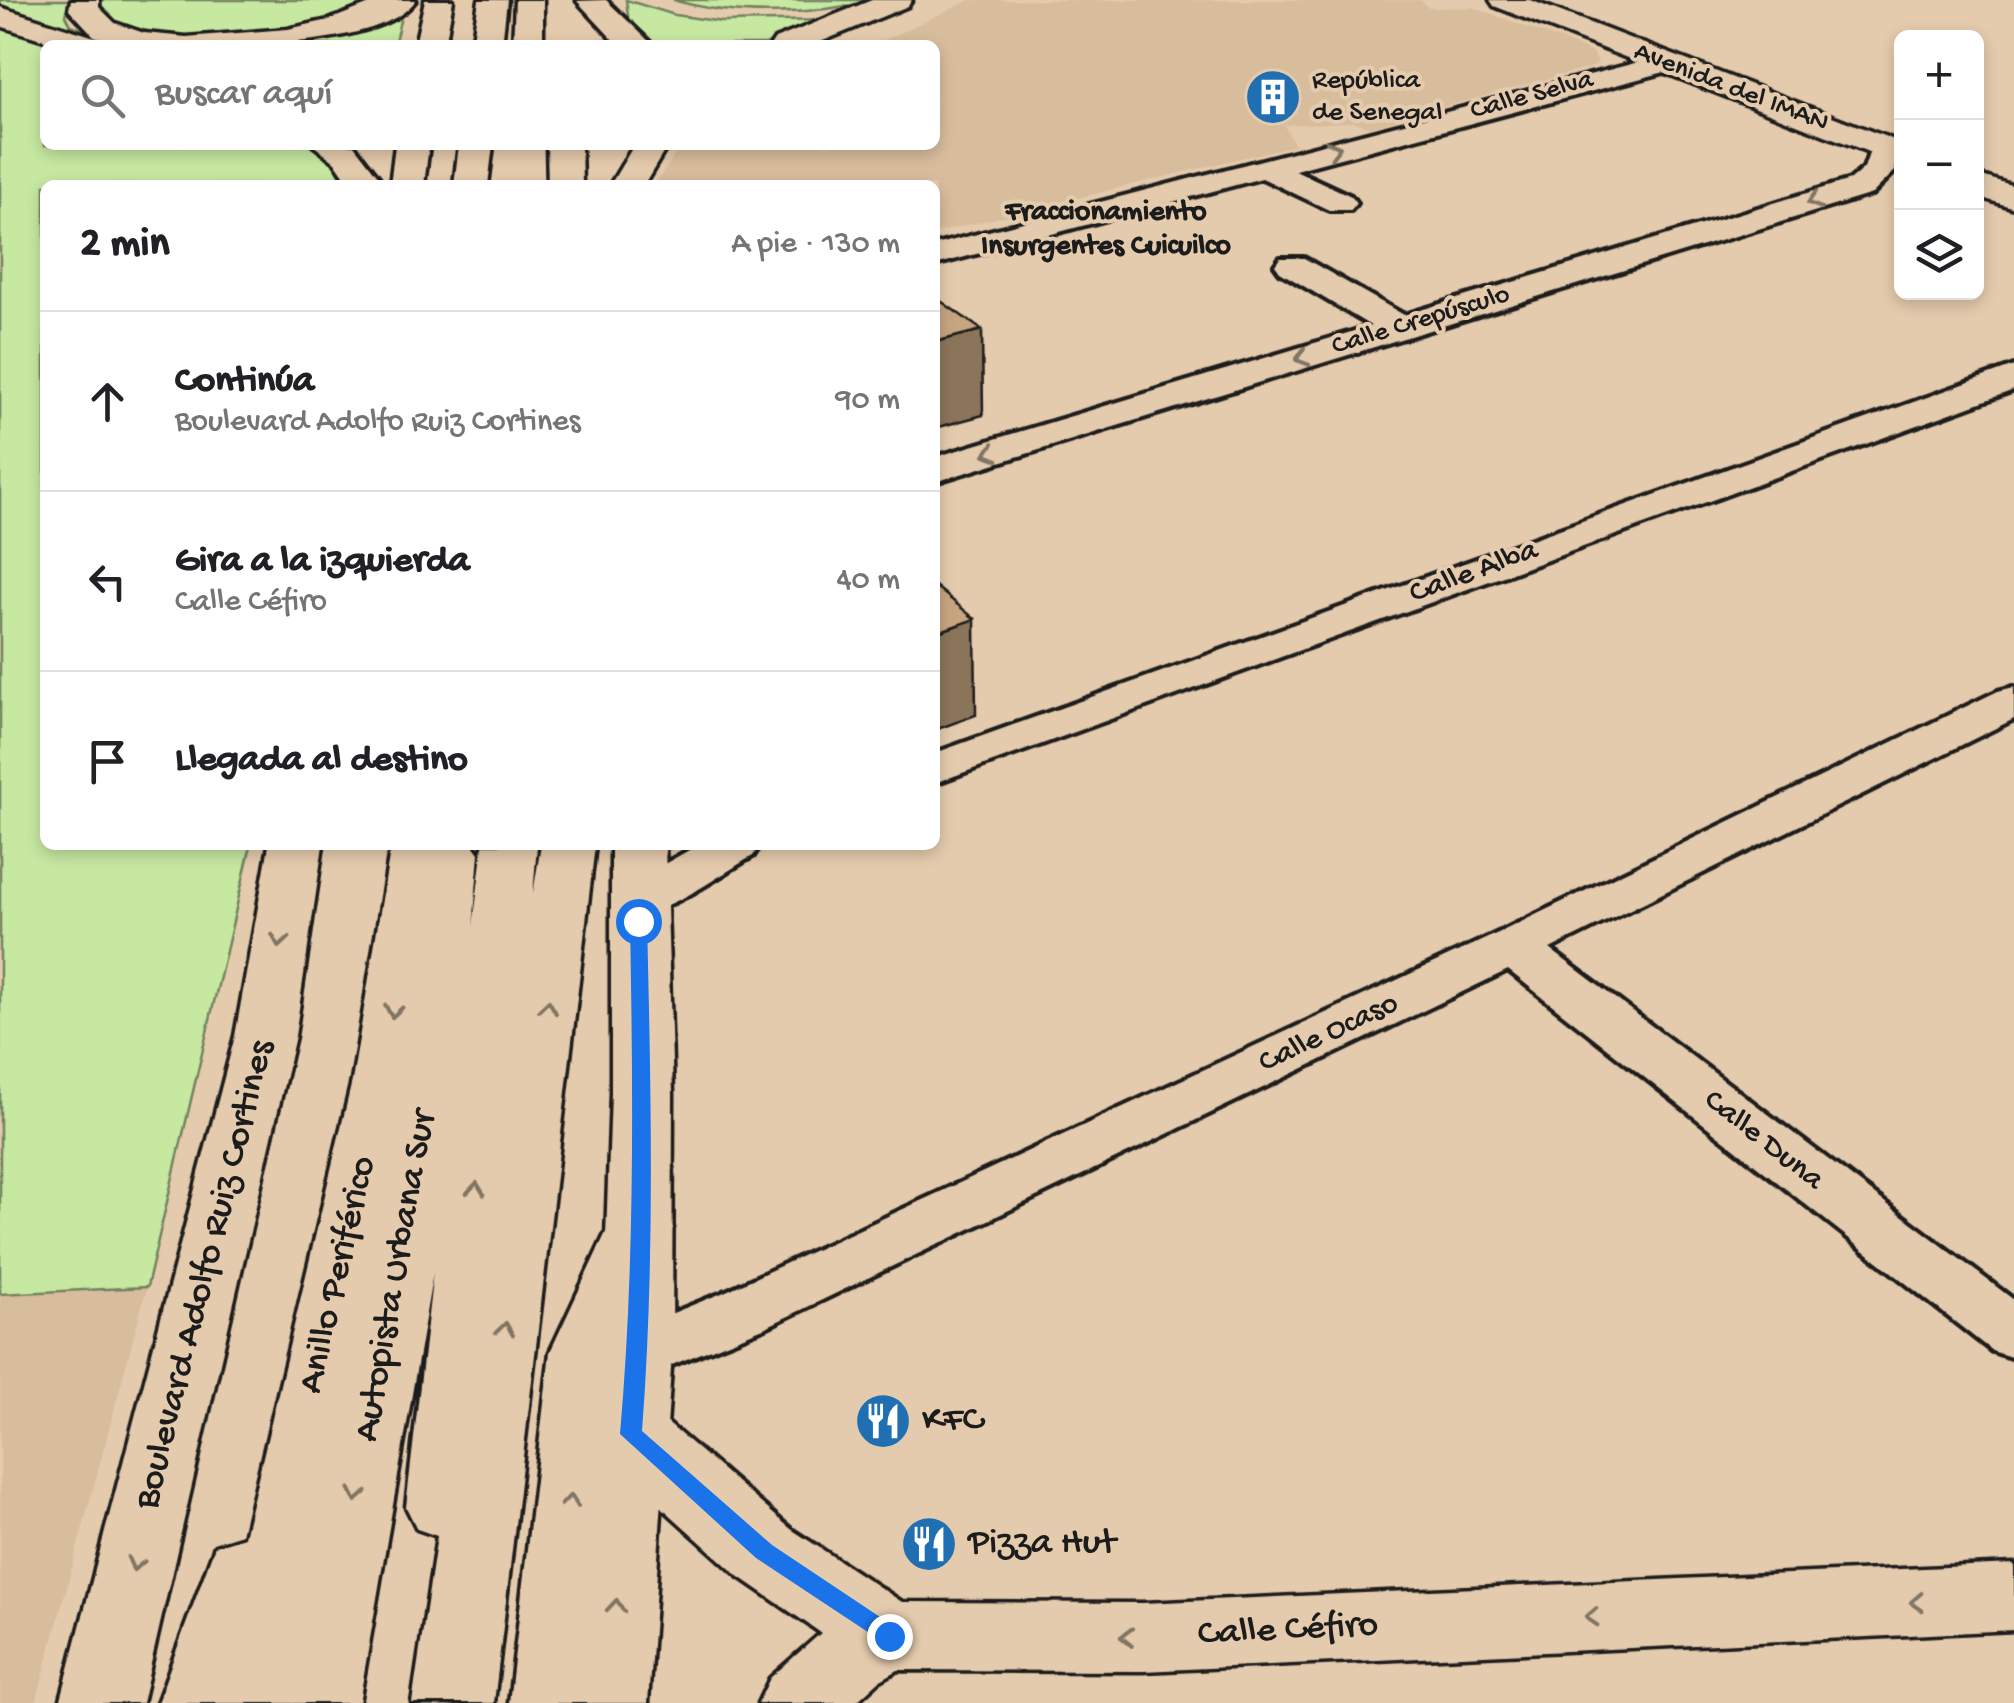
<!DOCTYPE html>
<html lang="es">
<meta charset="utf-8">
<style>
:root{--surface:#fff;--page:#f6f6f6;--text:#202124;--muted:#757577;--line:#e0e0e0}
body{margin:0;font-family:"Gochi Hand",sans-serif;background:var(--page);color:var(--text)}
.controls{position:absolute;right:30px;top:30px;display:grid;overflow:hidden;border-radius:15px;box-shadow:0 5px 15px #0003}
.controls button{width:90px;height:90px;display:grid;place-items:center;padding:0;border:0;border-bottom:2px solid var(--line);background:var(--surface);color:var(--text);font:50px sans-serif}
.stop{position:absolute;width:30px;height:30px;margin:-22px;border:8px solid #1a73e8;border-radius:50%;background:#fff}
.stop.end{background:#1a73e8;border-color:#fff;box-shadow:0 2px 10px #0008}
.list{margin:0;padding:0;list-style:none}
h2{display:flex;justify-content:space-between;align-items:center;height:130px;margin:0;padding:0 40px;font-size:42px}
h2 small{font-size:32px;font-weight:400;color:var(--muted)}
.list li{display:grid;grid-template-columns:65px 1fr auto;gap:30px;align-items:center;box-sizing:border-box;height:180px;padding:0 40px;border-top:2px solid var(--line)}
.list b{display:block;font-size:38px;white-space:nowrap}
.list p{margin:0;font-size:32px;white-space:nowrap;color:var(--muted)}
.list em{font-size:32px;font-style:normal;color:var(--muted)}
.icon{flex:none;width:55px;height:55px;fill:none;stroke:currentColor;stroke-width:2;stroke-linecap:round;stroke-linejoin:round}
.map{position:relative;flex:none;width:2014px;height:1703px;overflow:hidden}
.search{position:absolute;background:var(--surface);box-shadow:0 5px 15px #0003;left:40px;top:40px;width:900px;height:110px;display:flex;align-items:center;gap:25px;box-sizing:border-box;padding:0 35px;border-radius:15px;color:var(--muted);font-size:38px}
.panel{position:absolute;background:var(--surface);box-shadow:0 5px 15px #0003;left:40px;top:180px;width:900px;height:670px;border-radius:15px}
.map>svg:first-child{display:block}
</style>
<div class="map">
<svg width="2014" height="1703" viewBox="0 0 2014 1703">
<rect width="100%" height="100%" fill="#e5cbad"/>
<filter id="ink" filterUnits="userSpaceOnUse"><feTurbulence type="fractalNoise" baseFrequency=".01" numOctaves="2"/><feDisplacementMap in="SourceGraphic" scale="20" xChannelSelector="R" yChannelSelector="G"/><feConvolveMatrix kernelMatrix="1 2 1 2 8 2 1 2 1" color-interpolation-filters="sRGB"/></filter>
<g filter="url(#ink)">
<g fill="#d8bd9d">
<path d="M970,0H1421L1429,8L1473,7L1583,48L1593,53L1598,62L1593,67L1369,127L1354,122L1284,125L1295,145L935,233V185H654L682,145H935V45H873Z"/>
<path d="M147,1287L36,1703H0V1294Z"/>
</g>
<g fill="#c6e8a1" stroke="#71825e" stroke-width="2.5">
<path d="M0,0H70L66,15L71,25L129,45H103L0,7Z"/>
<path d="M101,0H377C326,45 159,51 103,14Z"/>
<path d="M626,0L675,15L722,22L829,20L765,45H655L629,23Z"/>
<path d="M673,0H876C811,15 738,19 673,0Z"/>
<path d="M403,9L394,45H285L324,38Z"/>
<path d="M0,25L55,45H45V145H309L334,161L344,185H45V845H251L147,1287L0,1294Z"/>
</g>
<g fill="none" stroke-linecap="round" stroke-linejoin="round">
<g stroke="#1c1c1c" stroke-width="8">
<g id="minor">
<path d="M1666,55L1676,57L1680,63L1676,69L1295,170L1351,196L1356,203L1351,210H1329L1262,178L935,265V245Z"/>
<path d="M1884,139L1895,142L1899,148L1895,171L1872,194L935,482V457L1371,326L1280,272L1275,265L1280,258H1304L1404,315L1850,180L1864,168L1873,142Z"/>
<path d="M2014,366V390L935,783V753Z"/>
<path d="M2014,687V719L1550,949L2014,1300V1358L1992,1351L1508,970L766,1327L637,1379L614,1371L605,1354L614,1337L722,1293L1494,935L1998,691Z"/>
<path d="M698,845H760L753,856C716,876 661,922 620,911L612,900L620,889Z"/>
</g>
</g>
<g stroke="#1c1c1c" stroke-width="7">
<path id="tertiary" d="M631,1406L657,1414L791,1529L902,1602L1143,1603L2014,1564V1630L1143,1671L898,1670L879,1681L855,1703H758L770,1678L821,1633L737,1575L605,1456L595,1435L605,1414Z"/>
</g>
<g stroke="#1c1c1c" stroke-width="7">
<g id="secondary">
<path d="M71,0H99V7L115,23L144,33L186,37L288,29L329,20L380,0H416C376,56 187,45 122,45L94,36L69,9Z"/>
<path d="M425,0H453L445,45H415Z"/>
<path d="M606,0L653,45H618L577,1Z"/>
<path d="M872,0H912L908,6L813,45H771L775,39Z"/>
<path d="M0,7L101,39L105,45H60L0,26Z"/>
<path d="M313,145H354L385,185H351L335,162Z"/>
<path d="M395,145H429L424,185H390Z"/>
<path d="M634,145H668L644,185H610Z"/>
<path d="M269,845H323L295,1036L142,1703H60L235,1036Z"/>
<path d="M611,845H665L673,1093L672,1354L648,1703H566L602,1354L611,1093Z"/>
</g>
</g>
<g stroke="#1c1c1c" stroke-width="7">
<g id="primary">
<path d="M1490,0H1530L1902,143V165L1494,6Z"/>
<path d="M1976,174L2014,186V208L1976,196Z"/>
</g>
</g>
<g stroke="#1c1c1c" stroke-width="7">
<g id="motorway">
<path d="M479,0H507L502,45H472Z"/>
<path d="M515,0H543V45H513Z"/>
<path d="M459,145H493L488,185H454Z"/>
<path d="M547,145H581L582,185H548Z"/>
<path d="M391,845H473L479,853L473,927L483,845H537L533,894L541,845H595L494,1703H412L437,1536L417,1529L406,1507L433,1272L359,1703H157L215,1546L244,1537L352,1081Z"/>
<path d="M640,1204L664,1211L673,1228L620,1352L591,1703H509L550,1352L616,1211Z"/>
</g>
</g>
<use href="#minor" fill="#e5cbad" fill-rule="evenodd"/>
<use href="#tertiary" fill="#e5cbad" fill-rule="evenodd"/>
<use href="#secondary" fill="#e5cbad" fill-rule="evenodd"/>
<use href="#primary" fill="#e5cbad" fill-rule="evenodd"/>
<use href="#motorway" fill="#e5cbad" fill-rule="evenodd"/>
</g>
<g fill="#8b745a" stroke="#1c1c1c" stroke-width="2.5">
<path d="M982,330L983,415L935,428V342Z"/>
<path d="M975,619L976,715L935,730V633Z"/>
</g>
<g fill="#c7a580" stroke="#1c1c1c" stroke-width="2.5">
<path d="M935,297L982,330L935,342Z"/>
<path d="M935,586L975,619L935,633Z"/>
</g>
<defs><path id="oneway-chevron" d="M-2-3.5L2.5 0L-2 3.5" fill="none" stroke-width="1.6" stroke-linecap="round" stroke-linejoin="round" transform="scale(2.5)"/></defs>
<g stroke="#807464">
<use href="#oneway-chevron" transform="translate(1334 149) rotate(-15)"/>
<use href="#oneway-chevron" transform="translate(1814 201) rotate(163)"/>
<use href="#oneway-chevron" transform="translate(1302 358) rotate(163)"/>
<use href="#oneway-chevron" transform="translate(991 453) rotate(163)"/>
<use href="#oneway-chevron" transform="translate(280 941) rotate(99)"/>
<use href="#oneway-chevron" transform="translate(548 1007) rotate(-82)"/>
<use href="#oneway-chevron" transform="translate(393 1011) rotate(99)"/>
<use href="#oneway-chevron" transform="translate(476 1189) rotate(-84)"/>
<use href="#oneway-chevron" transform="translate(505 1329) rotate(-82)"/>
<use href="#oneway-chevron" transform="translate(357 1495) rotate(101)"/>
<use href="#oneway-chevron" transform="translate(570 1501) rotate(-84)"/>
<use href="#oneway-chevron" transform="translate(135 1564) rotate(104)"/>
<use href="#oneway-chevron" transform="translate(1917 1602) rotate(177)"/>
<use href="#oneway-chevron" transform="translate(616 1606) rotate(-85)"/>
<use href="#oneway-chevron" transform="translate(1592 1617) rotate(177)"/>
<use href="#oneway-chevron" transform="translate(1127 1637) rotate(-179)"/>
</g>
</g>
<path fill="#1a73e8" d="M638,916L647,921C651,1091 655,1262 642,1431L772,1545L898,1629L901,1636L898,1643L889,1646L756,1558L620,1434C635,1264 633,1092 630,921Z"/>
<defs>
<g id="building-disc" transform="scale(2.875)"><circle r="9.5" fill="#1f6fb2" stroke="#e5cbad"/><path d="M-4-6H4V6H1V3H-1V6H-4ZM-2.5-4.3h1.7v1.8h-1.7ZM.8-4.3h1.7v1.8H.8ZM-2.5-1h1.7V.8h-1.7ZM.8-1h1.7V.8H.8Z" fill="#fff"/></g>
<g id="restaurant-disc" transform="scale(2.875)"><circle r="9.5" fill="#1f6fb2" stroke="#e5cbad"/><path d="M-5-6h1v4h1v-4h1v4h1v-4h1v5L-1.5 .5V6h-2V.5L-5-1ZM5-6V6H3V1.5H1.5Q1.5-4 5-6Z" fill="#fff"/></g>
</defs>
<g fill-rule="evenodd">
<use href="#building-disc" x="1273" y="97"/>
<use href="#restaurant-disc" x="883" y="1421"/>
<use href="#restaurant-disc" x="929" y="1544"/>
</g>
<g text-anchor="middle" dominant-baseline="central" stroke-width="8" stroke-linejoin="round" paint-order="stroke">
<g font-size="28" fill="#1c1c1c" stroke="#e5cbad" text-anchor="start">
<text x="1312" y="81">República<tspan x="1312" dy="32">de Senegal</tspan></text>
</g>
<g font-size="28" fill="#1c1c1c" stroke="#e5cbad">
<text transform="translate(1731 88) rotate(21)">Avenida del IMAN</text>
<text transform="translate(1532 96) rotate(-15)">Calle Selva</text>
<text transform="translate(1421 321) rotate(-17)">Calle Crepúsculo</text>
</g>
<g font-size="30" font-weight="bold" fill="#1c1c1c" stroke="#e5cbad">
<text x="1106" y="213">Fraccionamiento<tspan x="1106" dy="34">Insurgentes Cuicuilco</tspan></text>
</g>
<g font-size="32" fill="#1c1c1c" stroke="#e5cbad">
<text transform="translate(1474 573) rotate(-20)">Calle Alba</text>
<text transform="translate(1329 1034) rotate(-25)">Calle Ocaso</text>
<text transform="translate(1763 1141) rotate(38)">Calle Duna</text>
</g>
<g font-size="38" fill="#1c1c1c" stroke="#e5cbad">
<text transform="translate(206 1275) rotate(-76)">Boulevard Adolfo Ruiz Cortines</text>
<text transform="translate(339 1275) rotate(-77)">Anillo Periférico</text>
<text transform="translate(397 1276) rotate(-80)">Autopista Urbana Sur</text>
<text transform="translate(1288 1631) rotate(-3)">Calle Céfiro</text>
</g>
<g font-size="38" fill="#1c1c1c" stroke="#e5cbad" text-anchor="start">
<text x="922" y="1421">KFC</text>
<text x="968" y="1544">Pizza Hut</text>
</g>
</g>
</svg>
<div class="controls">
<button>+</button>
<button>−</button>
<button><svg class="icon" aria-label="layers" viewBox="0 0 24 24"><path d="M12 4l9 5-9 5-9-5zM3 14l9 5 9-5"/></svg></button>
</div>
<div class="stop" style="left:638px;top:921px"></div>
<div class="stop end" style="left:889px;top:1636px"></div>
<div class="search"><svg class="icon" aria-label="search" viewBox="0 0 24 24"><circle cx="10" cy="10" r="6"/><path d="M15 15l6 6"/></svg>Buscar aquí</div>
<section class="panel">
<h2>2 min<small>A pie · 130 m</small></h2>
<ul class="list">
<li><svg class="icon" aria-label="ahead" viewBox="0 0 24 24"><path d="M12 20V5M6 11l6-6 6 6"/></svg><div><b>Continúa</b><p>Boulevard Adolfo Ruiz Cortines</p></div><em>90 m</em></li>
<li><svg class="icon" aria-label="left" viewBox="0 0 24 24"><path d="M17 20v-9H6M10 6l-5 5 5 5"/></svg><div><b>Gira a la izquierda</b><p>Calle Céfiro</p></div><em>40 m</em></li>
<li><svg class="icon" aria-label="arrive" viewBox="0 0 24 24"><path d="M6 21V4h12l-3 4 3 4H6"/></svg><div><b>Llegada al destino</b></div></li>
</ul>
</section>
</div>
